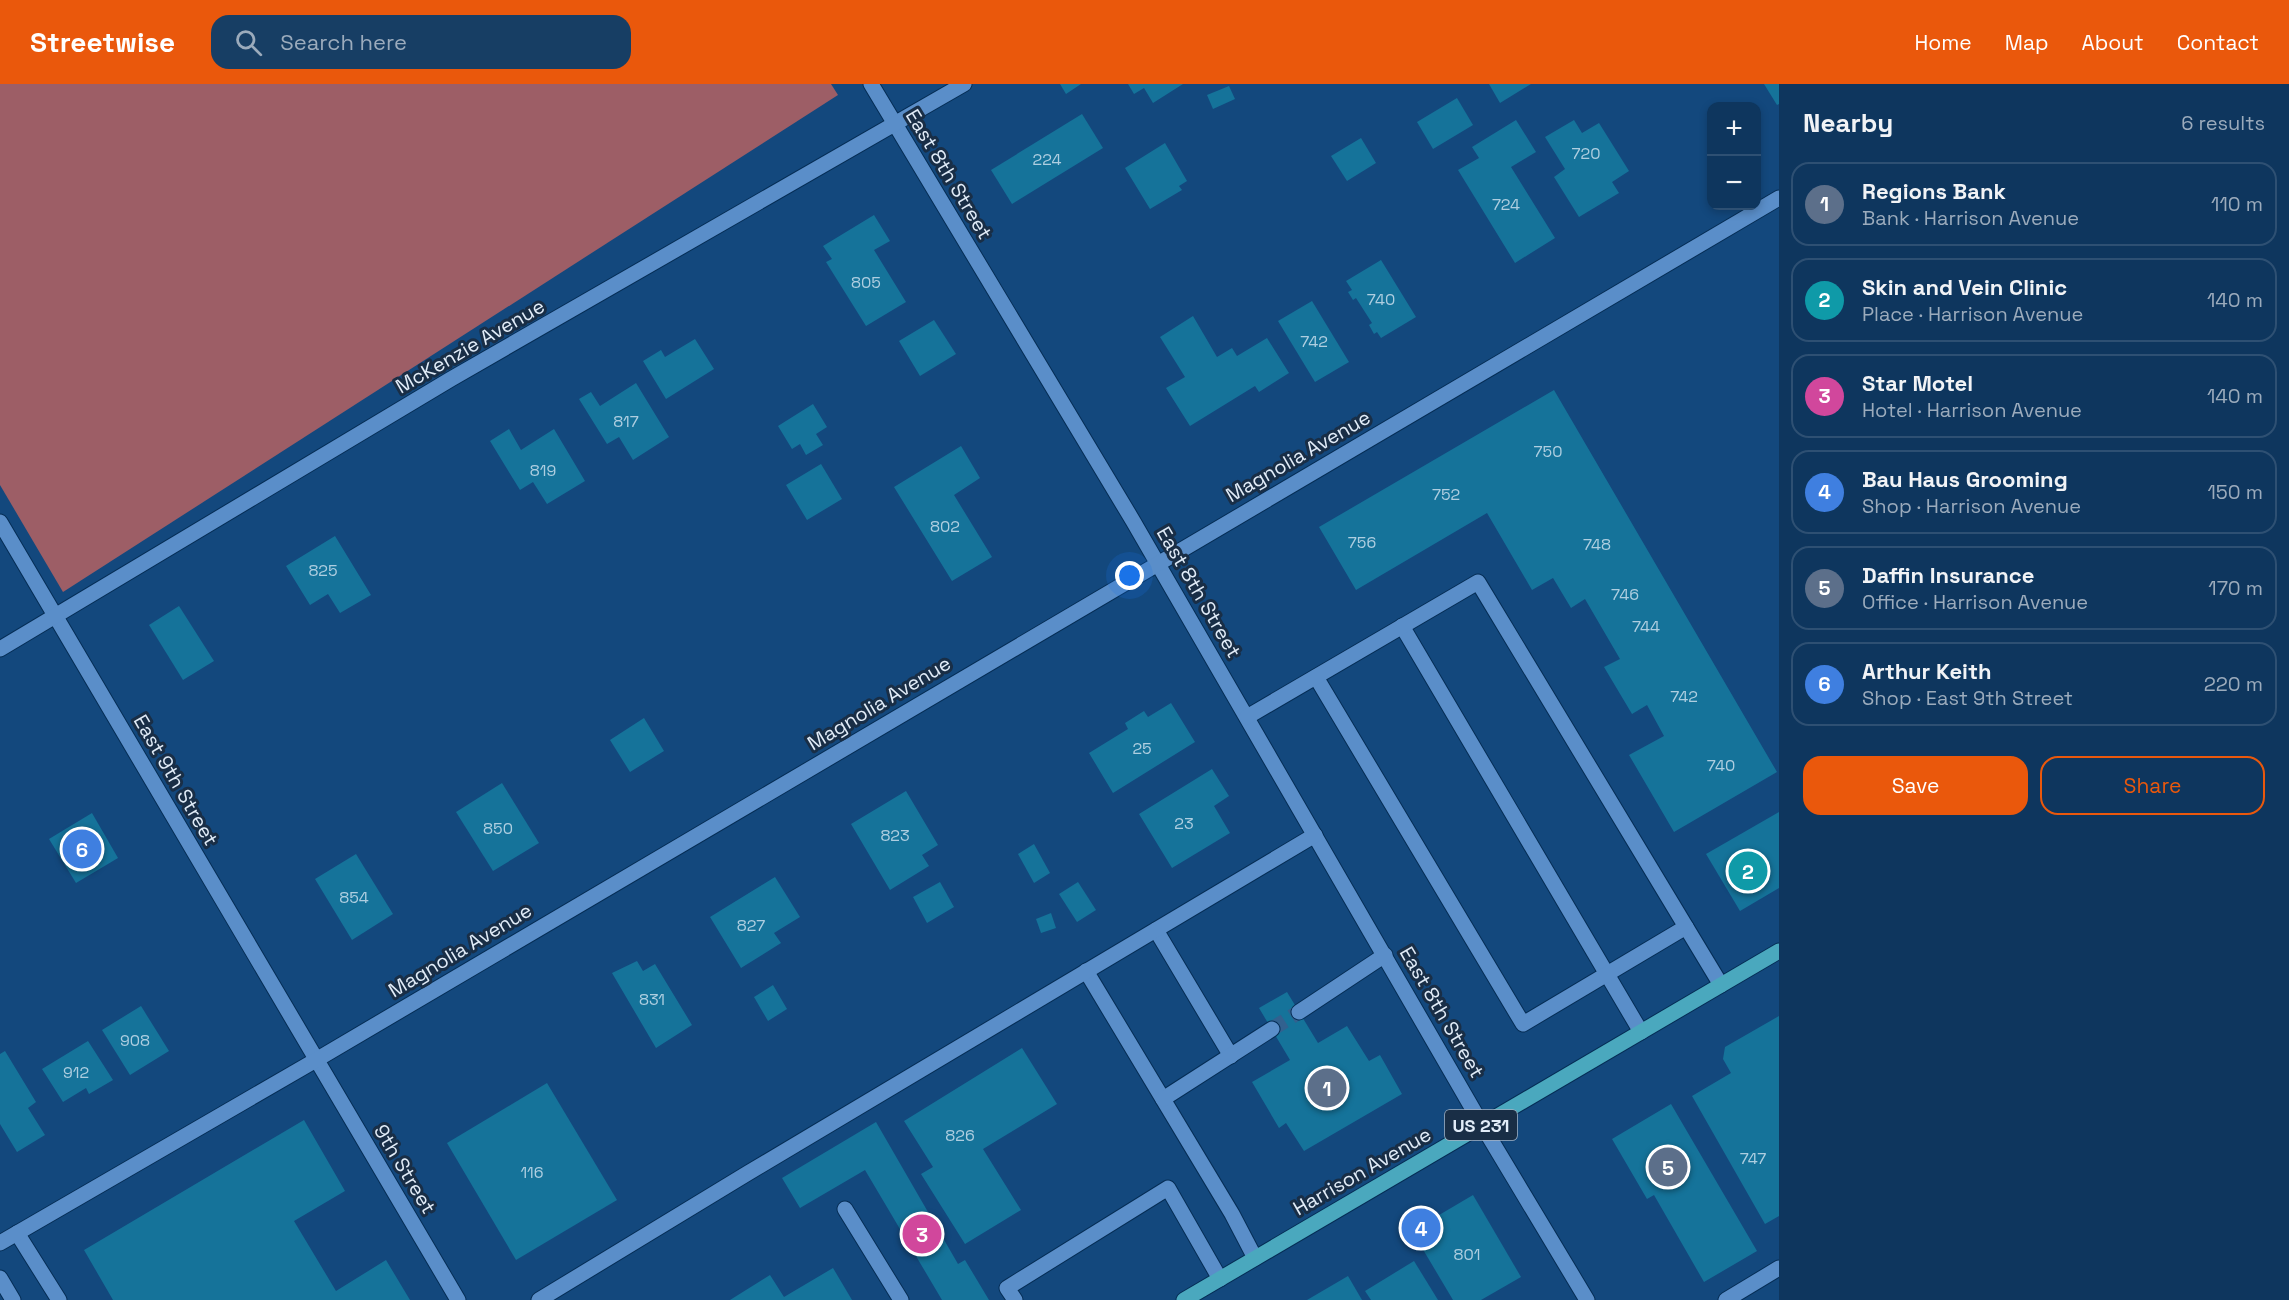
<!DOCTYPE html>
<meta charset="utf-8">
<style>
:root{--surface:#0e365e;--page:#173e64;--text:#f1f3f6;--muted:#9babbc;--line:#2e5073;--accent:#ea580c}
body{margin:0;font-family:"Space Grotesk",sans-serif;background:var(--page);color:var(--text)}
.controls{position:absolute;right:18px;top:18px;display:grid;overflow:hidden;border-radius:12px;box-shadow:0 3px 9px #0003}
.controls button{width:54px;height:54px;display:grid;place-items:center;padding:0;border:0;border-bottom:2px solid var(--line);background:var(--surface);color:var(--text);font:30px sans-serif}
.you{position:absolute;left:1130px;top:492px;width:21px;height:21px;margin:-15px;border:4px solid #fff;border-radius:50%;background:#1a73e8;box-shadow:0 0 0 9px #1a73e833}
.badge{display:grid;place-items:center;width:39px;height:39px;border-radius:50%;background:var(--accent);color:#fff;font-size:20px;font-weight:700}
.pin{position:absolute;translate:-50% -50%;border:3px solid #fff;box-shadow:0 2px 6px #0006}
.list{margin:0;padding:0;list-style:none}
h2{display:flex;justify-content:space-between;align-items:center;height:78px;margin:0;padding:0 24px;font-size:26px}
h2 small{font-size:20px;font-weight:400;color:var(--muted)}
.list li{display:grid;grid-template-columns:39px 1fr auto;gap:18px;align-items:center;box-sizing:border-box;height:84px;margin:0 12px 12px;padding:0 12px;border:2px solid var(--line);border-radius:18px}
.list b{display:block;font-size:22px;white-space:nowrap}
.list p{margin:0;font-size:20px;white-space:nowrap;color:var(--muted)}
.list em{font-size:20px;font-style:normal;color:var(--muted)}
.actions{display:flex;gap:12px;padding:18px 24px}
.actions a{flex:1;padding:14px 0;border:2px solid var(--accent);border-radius:18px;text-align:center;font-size:21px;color:var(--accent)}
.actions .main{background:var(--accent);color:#fff}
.icon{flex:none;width:33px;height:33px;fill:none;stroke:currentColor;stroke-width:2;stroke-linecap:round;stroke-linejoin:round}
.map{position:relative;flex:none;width:1779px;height:1216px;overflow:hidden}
header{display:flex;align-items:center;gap:36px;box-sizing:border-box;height:84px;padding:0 30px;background:var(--accent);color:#fff}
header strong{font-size:28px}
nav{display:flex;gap:33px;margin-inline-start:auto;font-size:21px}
.search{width:420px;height:54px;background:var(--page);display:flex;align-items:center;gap:15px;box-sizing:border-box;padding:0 21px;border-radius:18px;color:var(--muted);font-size:22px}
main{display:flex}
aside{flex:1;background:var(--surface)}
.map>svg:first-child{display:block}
</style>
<header>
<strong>Streetwise</strong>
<div class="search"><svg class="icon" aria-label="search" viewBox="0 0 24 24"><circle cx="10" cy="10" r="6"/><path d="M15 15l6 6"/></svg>Search here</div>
<nav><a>Home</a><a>Map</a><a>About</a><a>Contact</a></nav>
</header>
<main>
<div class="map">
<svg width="1779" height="1216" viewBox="0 0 1779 1216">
<rect width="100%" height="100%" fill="#13487d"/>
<path fill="#9d5e66" d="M0,0H831L838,11L63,508L0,401Z"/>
<g fill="#15739a">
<path d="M1060,0H1081L1066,10Z"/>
<path d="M1128,0H1183L1153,19L1144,4L1134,10Z"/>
<path d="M1489,0H1531L1500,19Z"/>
<path d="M1764,0H1779V20L1777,21Z"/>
<path d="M1229,2L1235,15L1213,25L1207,11Z"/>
<path d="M1457,14L1473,41L1433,65L1417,38Z"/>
<path d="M1082,30L1103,64L1012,120L991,86Z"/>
<path d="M1516,36L1536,68L1511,83L1555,154L1515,179L1458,86L1479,74L1472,63Z"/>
<path d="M1574,36L1582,49L1599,39L1629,87L1612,98L1619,109L1579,133L1554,93L1565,85L1545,53Z"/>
<path d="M1361,54L1376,79L1347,97L1331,72Z"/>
<path d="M1165,59L1187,97L1179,102L1182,106L1150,125L1125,84Z"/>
<path d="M874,131L890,157L874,166L906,218L866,242L826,178L832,175L823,162Z"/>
<path d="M1381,176L1416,233L1381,254L1377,248L1374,250L1369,241L1372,239L1356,214L1353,216L1348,208L1352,206L1346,197Z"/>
<path d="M1312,217L1349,278L1315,298L1278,237Z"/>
<path d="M1193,232L1217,273L1232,264L1237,272L1267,254L1289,289L1259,308L1255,302L1190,342L1166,304L1185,293L1160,253Z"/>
<path d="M934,236L956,270L920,292L899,257Z"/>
<path d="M695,255L714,285L666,315L643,277L661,266L665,273Z"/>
<path d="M636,299L669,353L633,376L619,353L607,360L579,315L591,308L600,322Z"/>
<path d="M1554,306L1777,688L1674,748L1629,671L1664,652L1647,621L1632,630L1604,583L1620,575L1585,515L1571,524L1553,494L1532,506L1487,429L1356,506L1319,443Z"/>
<path d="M813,320L827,343L816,350L823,361L806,371L800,360L792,365L778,342Z"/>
<path d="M509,345L521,366L554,345L585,397L547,420L533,398L520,406L490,357Z"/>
<path d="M961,362L980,394L954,411L992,473L952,497L894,403Z"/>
<path d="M821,380L842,415L807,436L786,401Z"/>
<path d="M335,452L371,511L340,529L328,510L310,521L286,482Z"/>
<path d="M179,522L214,577L183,596L149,541Z"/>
<path d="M1171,619L1195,658L1113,709L1089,669L1128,645L1125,639L1144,627L1148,633Z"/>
<path d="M644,634L664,667L630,688L610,656Z"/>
<path d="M1212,685L1229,712L1214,722L1230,749L1172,784L1139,730Z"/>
<path d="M502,699L539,759L493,787L456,728Z"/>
<path d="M906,707L938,761L922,771L929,782L890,806L851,740Z"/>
<path d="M1779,728V804L1740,827L1706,770Z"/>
<path d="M92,729L118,774L76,799L49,755Z"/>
<path d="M1034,760L1050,789L1034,799L1018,770Z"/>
<path d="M356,770L393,830L352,856L315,795Z"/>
<path d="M775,793L800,833L774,849L781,859L741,884L710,833Z"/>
<path d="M940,798L954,823L927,839L913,813Z"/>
<path d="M1078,798L1096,826L1077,838L1059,810Z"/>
<path d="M1051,829L1056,844L1041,849L1036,835Z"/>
<path d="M637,877L643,887L655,880L692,941L656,964L612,889Z"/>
<path d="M773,901L787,925L768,937L754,913Z"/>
<path d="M1287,908L1318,959L1347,942L1369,977L1380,971L1402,1010L1304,1067L1286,1039L1279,1044L1252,998L1290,976L1259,924Z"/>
<path d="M141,922L169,967L130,991L102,946Z"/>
<path d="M1779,932V1132L1765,1140L1692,1012L1731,989L1723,975L1725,963Z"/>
<path d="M88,957L113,996L89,1010L86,1004L63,1018L42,985Z"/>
<path d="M1022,964L1057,1020L983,1065L1021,1126L965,1160L921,1090L933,1083L904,1037Z"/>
<path d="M5,967L36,1018L28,1024L45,1051L17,1068L0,1040V970Z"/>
<path d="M547,999L617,1116L516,1176L447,1059Z"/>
<path d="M1671,1020L1757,1167L1704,1198L1654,1111L1647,1115L1612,1055Z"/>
<path d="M304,1036L345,1107L294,1137L336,1207L386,1176L410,1216H113L84,1166Z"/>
<path d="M876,1038L958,1180L965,1176L989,1216H942L865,1086L800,1124L782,1094Z"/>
<path d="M1473,1111L1521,1193L1481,1216H1453L1412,1147Z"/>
<path d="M1414,1177L1438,1216H1371L1365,1207Z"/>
<path d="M833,1184L852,1216H730L770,1191L784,1213Z"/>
<path d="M1348,1192L1362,1216H1307Z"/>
</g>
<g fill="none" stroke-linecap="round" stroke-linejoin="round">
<path stroke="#32618f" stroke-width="15" stroke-dasharray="15 8" stroke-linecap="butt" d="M1272,945L1299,928"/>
<g stroke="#052d55" stroke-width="17">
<g id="minor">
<path d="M871,0L1133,437L1482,1041L1587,1216"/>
<path d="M0,438L458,1216"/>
<path d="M1402,542L1641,948"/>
<path d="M0,565L451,295L964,0"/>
<path d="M1316,593L1523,940L1686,843"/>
<path d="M1247,633L1478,498L1721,901"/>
<path d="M1156,846L1231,972"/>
<path d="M1086,887L1232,1130L1255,1174"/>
<path d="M1299,928L1385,871"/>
<path d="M1163,1015L1272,945"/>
<path d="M845,1125L901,1216"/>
<path d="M17,1149L59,1216"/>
<path d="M0,1159L316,976L1779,114"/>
<path d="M0,1194L13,1216"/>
<path d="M539,1216L748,1089L1315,751"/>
<path d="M1015,1216L1007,1204L1168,1104L1220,1195"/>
<path d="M1726,1216L1779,1184"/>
</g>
</g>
<g stroke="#052d55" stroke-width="17">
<path id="major" d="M1184,1216L1779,867"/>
</g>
<use href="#minor" stroke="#5a8ec9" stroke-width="15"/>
<use href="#major" stroke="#4aa8be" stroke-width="15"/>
</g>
<g text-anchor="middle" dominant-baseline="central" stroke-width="6" stroke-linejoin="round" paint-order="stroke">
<g font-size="16" fill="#aecee0">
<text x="1586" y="69">720</text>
<text x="1047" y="75">224</text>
<text x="1506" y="120">724</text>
<text x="866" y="198">805</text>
<text x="1381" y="215">740</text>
<text x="1314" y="257">742</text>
<text x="626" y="337">817</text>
<text x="1548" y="367">750</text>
<text x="543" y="386">819</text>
<text x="1446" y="410">752</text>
<text x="945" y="442">802</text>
<text x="1362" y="458">756</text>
<text x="1597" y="460">748</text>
<text x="323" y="486">825</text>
<text x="1625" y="510">746</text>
<text x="1646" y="542">744</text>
<text x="1684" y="612">742</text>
<text x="1142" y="664">25</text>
<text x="1721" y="681">740</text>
<text x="1184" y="739">23</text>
<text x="498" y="744">850</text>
<text x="895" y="751">823</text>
<text x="354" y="813">854</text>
<text x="751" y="841">827</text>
<text x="652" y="915">831</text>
<text x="135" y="956">908</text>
<text x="76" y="988">912</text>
<text x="960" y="1051">826</text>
<text x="1753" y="1074">747</text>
<text x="532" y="1088">116</text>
<text x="1467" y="1170">801</text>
</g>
<rect fill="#192e46" stroke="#a5b3c3" stroke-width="1.5" x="1445" y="1026" width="72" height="30" rx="4.5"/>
<g font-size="18" font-weight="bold" fill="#e1ecf8">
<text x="1481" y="1041">US 231</text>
</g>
<g font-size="20" fill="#e1ecf8" stroke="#192e46">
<text transform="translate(949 90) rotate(59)">East 8th Street</text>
<text transform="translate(470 262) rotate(-30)">McKenzie Avenue</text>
<text transform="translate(1298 372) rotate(-30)">Magnolia Avenue</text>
<text transform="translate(1199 508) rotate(60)">East 8th Street</text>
<text transform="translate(879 619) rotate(-31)">Magnolia Avenue</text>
<text transform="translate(176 696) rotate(60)">East 9th Street</text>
<text transform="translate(460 866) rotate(-31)">Magnolia Avenue</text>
<text transform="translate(1442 928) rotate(60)">East 8th Street</text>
<text transform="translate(405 1085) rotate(59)">9th Street</text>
<text transform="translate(1362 1087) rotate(-30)">Harrison Avenue</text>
</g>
</g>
</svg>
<div class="controls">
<button>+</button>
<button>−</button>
</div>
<div class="you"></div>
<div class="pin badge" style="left:1327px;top:1004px;background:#5c6f8a">1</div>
<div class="pin badge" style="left:1748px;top:787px;background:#0f9aa8">2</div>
<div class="pin badge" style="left:922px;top:1150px;background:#d1479c">3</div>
<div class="pin badge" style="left:1421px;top:1144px;background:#3f7fe0">4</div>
<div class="pin badge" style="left:1668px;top:1083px;background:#5c6f8a">5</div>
<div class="pin badge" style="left:82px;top:765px;background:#3f7fe0">6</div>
</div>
<aside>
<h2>Nearby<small>6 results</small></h2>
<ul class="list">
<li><span class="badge" style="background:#5c6f8a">1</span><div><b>Regions Bank</b><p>Bank · Harrison Avenue</p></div><em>110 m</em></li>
<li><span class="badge" style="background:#0f9aa8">2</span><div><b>Skin and Vein Clinic</b><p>Place · Harrison Avenue</p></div><em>140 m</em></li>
<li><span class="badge" style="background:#d1479c">3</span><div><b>Star Motel</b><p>Hotel · Harrison Avenue</p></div><em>140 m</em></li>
<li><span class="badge" style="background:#3f7fe0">4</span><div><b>Bau Haus Grooming</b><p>Shop · Harrison Avenue</p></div><em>150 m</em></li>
<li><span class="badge" style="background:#5c6f8a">5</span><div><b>Daffin Insurance</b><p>Office · Harrison Avenue</p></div><em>170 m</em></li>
<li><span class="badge" style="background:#3f7fe0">6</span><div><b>Arthur Keith</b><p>Shop · East 9th Street</p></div><em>220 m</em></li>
</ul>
<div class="actions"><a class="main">Save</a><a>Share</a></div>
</aside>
</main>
